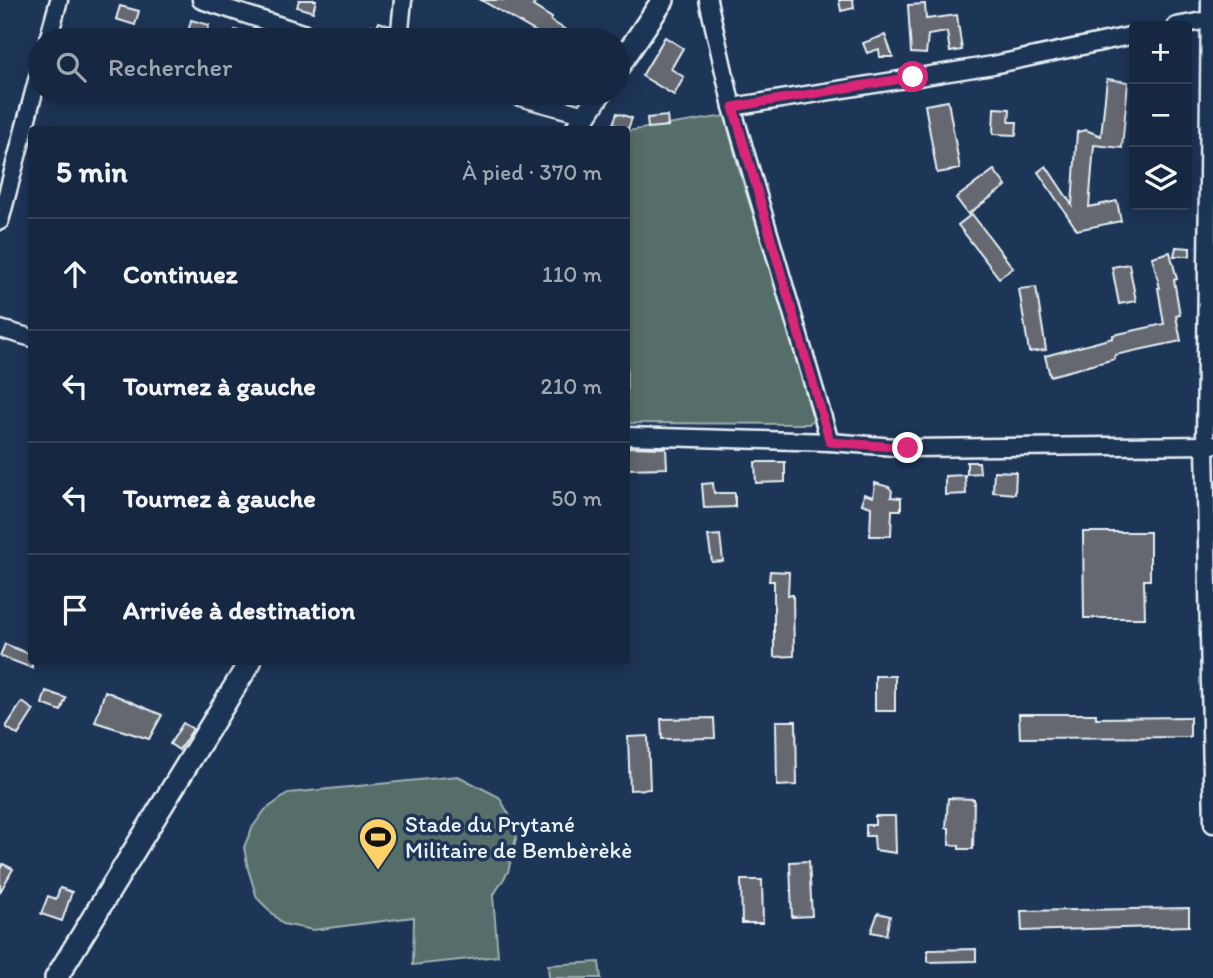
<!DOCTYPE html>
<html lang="fr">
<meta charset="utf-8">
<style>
:root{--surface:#162841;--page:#23344c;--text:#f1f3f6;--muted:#9ea6b1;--line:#35445a}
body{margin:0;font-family:Itim,sans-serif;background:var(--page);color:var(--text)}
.controls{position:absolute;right:21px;top:21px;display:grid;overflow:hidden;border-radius:7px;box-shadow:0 4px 18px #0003}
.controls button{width:63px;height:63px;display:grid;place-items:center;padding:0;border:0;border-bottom:2px solid var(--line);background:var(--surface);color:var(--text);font:35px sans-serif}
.stop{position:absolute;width:21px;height:21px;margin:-16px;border:5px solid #db2777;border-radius:50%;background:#fff}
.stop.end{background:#db2777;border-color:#fff;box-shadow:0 2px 7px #0008}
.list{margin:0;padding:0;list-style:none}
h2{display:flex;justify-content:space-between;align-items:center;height:91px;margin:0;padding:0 28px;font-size:30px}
h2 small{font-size:23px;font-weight:400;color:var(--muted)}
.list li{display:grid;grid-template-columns:46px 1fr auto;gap:21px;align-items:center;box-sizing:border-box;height:112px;padding:0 28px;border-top:2px solid var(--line)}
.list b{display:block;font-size:26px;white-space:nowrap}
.list em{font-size:23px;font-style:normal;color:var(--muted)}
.icon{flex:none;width:38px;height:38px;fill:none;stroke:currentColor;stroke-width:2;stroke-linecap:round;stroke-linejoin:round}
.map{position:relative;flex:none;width:1213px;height:978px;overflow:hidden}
.search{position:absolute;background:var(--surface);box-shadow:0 4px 18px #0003;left:28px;top:28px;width:602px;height:77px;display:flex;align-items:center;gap:18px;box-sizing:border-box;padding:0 24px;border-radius:38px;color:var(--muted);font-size:26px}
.panel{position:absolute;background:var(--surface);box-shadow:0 4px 18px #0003;left:28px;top:126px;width:602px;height:539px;border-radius:7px}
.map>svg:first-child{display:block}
</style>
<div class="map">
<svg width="1213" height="978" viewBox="0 0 1213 978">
<rect width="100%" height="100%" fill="#1d3557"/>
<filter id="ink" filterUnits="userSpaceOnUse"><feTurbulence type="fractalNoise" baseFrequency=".0143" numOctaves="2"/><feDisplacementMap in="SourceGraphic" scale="14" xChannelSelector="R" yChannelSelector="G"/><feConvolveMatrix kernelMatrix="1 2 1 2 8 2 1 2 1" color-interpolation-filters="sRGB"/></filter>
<g filter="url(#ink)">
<g fill="#566e6a" stroke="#9fb0b1" stroke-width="2">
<path d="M725,116L742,180L817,414L809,424L627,423V131Z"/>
<path d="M458,776L499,797L518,830L508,872L493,896L498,956L413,965L414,917L313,930L283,924L257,898L248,869L244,847L252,828L265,810L289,793Z"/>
<path d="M599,962L601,978H549L548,965Z"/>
</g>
<g fill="#65686f" stroke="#e8f1f8" stroke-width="2">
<path d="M299,0H316L313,12L297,7Z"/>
<path d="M481,0H537L533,6L552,18L551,21L570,32L565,40H550Z"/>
<path d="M839,0H853L854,8L841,11Z"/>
<path d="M925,4L926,19L957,15L962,50L950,52L947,32L928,35L926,54L911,53L908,5Z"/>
<path d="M120,6L139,11L135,25L116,19Z"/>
<path d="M191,20L209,25L205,40H186Z"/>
<path d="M379,22L390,26L387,40H366L371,25L377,27Z"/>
<path d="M235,30L262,38V40H232Z"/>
<path d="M885,35L893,57H880L879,49L867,53L863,43Z"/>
<path d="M665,37L683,48L671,69L684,77L674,95L642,76Z"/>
<path d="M1107,79L1128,82L1122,148L1094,145L1089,207L1117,201L1121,221L1077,230L1038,172L1046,166L1072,205L1077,132L1086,130L1101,136Z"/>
<path d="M948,101L960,169L937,173L925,105Z"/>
<path d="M994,108L1010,109L1009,122H1017L1016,135L993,134Z"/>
<path d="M617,113L632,118L628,129L613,124Z"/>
<path d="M667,116L668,126L648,128L647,118Z"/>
<path d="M994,170L1006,186L968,214L956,198Z"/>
<path d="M972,214L1013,268L999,278L958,225Z"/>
<path d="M1176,247L1190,248V256H1174Z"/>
<path d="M1170,252L1177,279L1174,280L1180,315L1176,316L1181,341L1115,355V359L1050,376L1045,356L1113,338V335L1164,324L1158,288H1160L1152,257Z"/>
<path d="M1129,264L1136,301L1119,304L1112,267Z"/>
<path d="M1036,287L1046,350L1029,352L1019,289Z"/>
<path d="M626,447L666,448L667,468L626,469Z"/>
<path d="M755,462H785V482L756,483Z"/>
<path d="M967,462H979L980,473L967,474Z"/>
<path d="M994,471L1016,472L1015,494L993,492Z"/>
<path d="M965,475L966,494L945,495V476Z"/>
<path d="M713,483L714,493H735V507L704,508L702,484Z"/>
<path d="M875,483L889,487L892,491L891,497L901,498V510H892L891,536H870L871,507L862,504L864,494L873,497Z"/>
<path d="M1083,532H1150V580H1144L1145,618H1084Z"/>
<path d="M720,535L723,561L712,562L708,536Z"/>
<path d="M770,571L789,572L788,595H793L794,656L774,657V581H769Z"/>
<path d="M5,644L32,655V668L0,656Z"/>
<rect x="875" y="676" width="20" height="35"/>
<path d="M46,691L66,698L61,711L42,704Z"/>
<path d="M105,691L162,715L149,739L95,722Z"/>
<path d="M22,702L34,710L18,735L6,727Z"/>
<path d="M1019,714H1096V718L1190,717V737L1020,738Z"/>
<path d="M714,718L715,738L662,739L661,719Z"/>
<path d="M776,721H796L797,785L777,786Z"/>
<path d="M183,723L193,729L179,750L170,744Z"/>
<path d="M648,736L650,789L630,790L628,737Z"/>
<path d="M948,798L974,799L973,849H959V845H949V828H946Z"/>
<path d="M875,816H895L896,853L875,850L874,836H866V825H875Z"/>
<path d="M809,861L812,916L792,917L790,862Z"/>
<path d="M3,864L13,869L0,892V869Z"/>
<path d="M741,880H762L763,923H742Z"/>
<path d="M60,888L72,892L62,921L41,914L48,896L56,899Z"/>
<path d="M1189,908V926L1022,931L1021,911Z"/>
<path d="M878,913L890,916L886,935L871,932Z"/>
<path d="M976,949V961L928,962V950Z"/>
</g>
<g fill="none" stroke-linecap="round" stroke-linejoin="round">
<g stroke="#e8f1f8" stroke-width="21">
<g id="minor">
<path d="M201,0L324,40"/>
<path d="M708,0L732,107L830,442"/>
<path d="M1210,0L1205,446L1213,824"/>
<path d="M1176,26L1213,19"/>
<path d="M48,40L59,0"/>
<path d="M399,40L403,0"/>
<path d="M505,93L585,115"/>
<path d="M732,107L993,65L1134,35"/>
<path d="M0,221L40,69"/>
<path d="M0,329L32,338"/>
<path d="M626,436L830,442L908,448L1213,445"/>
</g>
</g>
<g stroke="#e8f1f8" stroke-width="26">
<g id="major">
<path d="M618,67L663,0"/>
<path d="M576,130L600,93"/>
<path d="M56,978L250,662"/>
</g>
</g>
<use href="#minor" stroke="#1d3557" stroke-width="16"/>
<use href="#major" stroke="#1d3557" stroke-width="21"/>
</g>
</g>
<g fill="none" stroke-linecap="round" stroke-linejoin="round" filter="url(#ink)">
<path stroke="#db2777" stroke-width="9" d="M908,448L830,442L733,107L913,77"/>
</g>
<defs>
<g id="stadium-pin" transform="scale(2.0125)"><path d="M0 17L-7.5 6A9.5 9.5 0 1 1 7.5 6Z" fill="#ffd166" stroke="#1d3557"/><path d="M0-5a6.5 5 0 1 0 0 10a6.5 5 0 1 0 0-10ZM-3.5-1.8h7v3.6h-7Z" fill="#111"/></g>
</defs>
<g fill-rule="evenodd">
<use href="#stadium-pin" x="378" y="837"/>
</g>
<g text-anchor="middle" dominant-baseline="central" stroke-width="7" stroke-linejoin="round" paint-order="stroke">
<g font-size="23" fill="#e8f1f8" stroke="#1d3557" text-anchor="start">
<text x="405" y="824">Stade du Prytané<tspan x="405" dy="26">Militaire de Bembèrèkè</tspan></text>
</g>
</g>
</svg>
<div class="controls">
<button>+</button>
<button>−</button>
<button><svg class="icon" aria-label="layers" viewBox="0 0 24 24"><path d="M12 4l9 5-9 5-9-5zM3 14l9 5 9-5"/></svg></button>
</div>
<div class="stop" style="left:913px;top:77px"></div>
<div class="stop end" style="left:908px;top:448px"></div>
<div class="search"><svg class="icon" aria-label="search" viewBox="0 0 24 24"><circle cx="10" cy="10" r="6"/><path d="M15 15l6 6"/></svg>Rechercher</div>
<section class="panel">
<h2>5 min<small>À pied · 370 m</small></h2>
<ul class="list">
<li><svg class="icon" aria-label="ahead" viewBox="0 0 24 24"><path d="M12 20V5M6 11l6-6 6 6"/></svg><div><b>Continuez</b></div><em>110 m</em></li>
<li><svg class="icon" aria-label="left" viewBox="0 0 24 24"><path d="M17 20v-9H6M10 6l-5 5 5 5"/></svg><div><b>Tournez à gauche</b></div><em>210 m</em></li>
<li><svg class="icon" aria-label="left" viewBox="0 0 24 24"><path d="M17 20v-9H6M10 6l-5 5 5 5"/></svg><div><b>Tournez à gauche</b></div><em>50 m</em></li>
<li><svg class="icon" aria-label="arrive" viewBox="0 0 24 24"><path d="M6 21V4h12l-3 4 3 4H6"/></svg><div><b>Arrivée à destination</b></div></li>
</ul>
</section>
</div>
